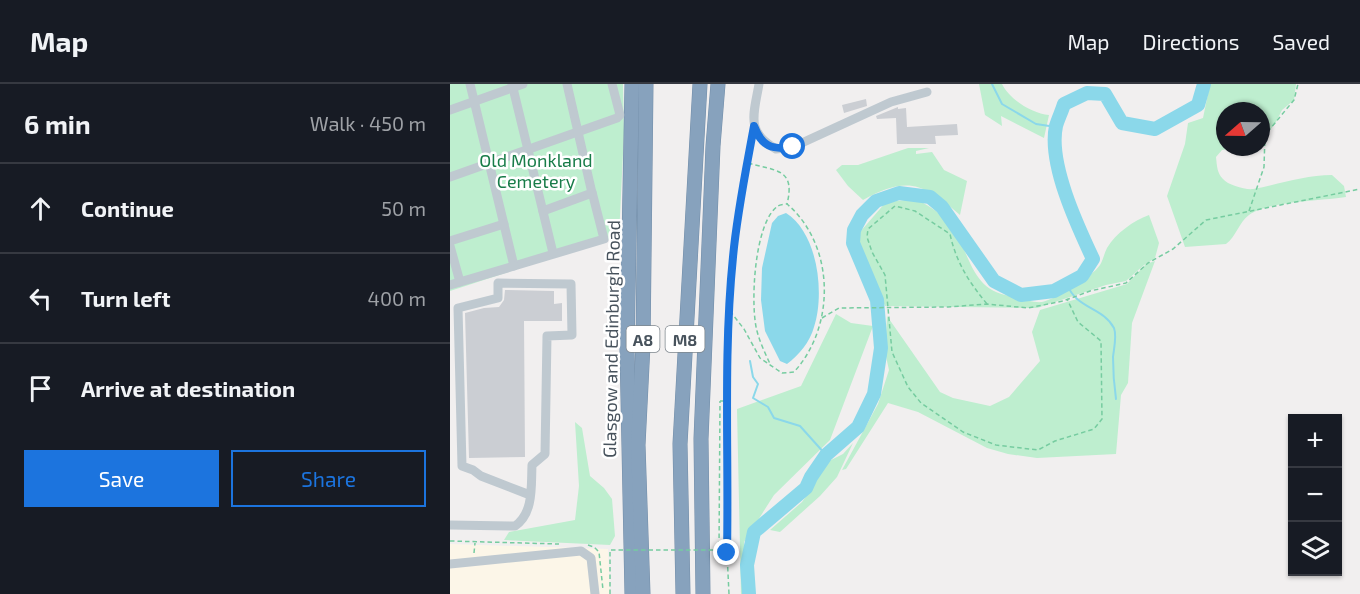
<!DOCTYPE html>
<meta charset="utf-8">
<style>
:root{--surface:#171b24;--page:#20242c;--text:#f1f3f6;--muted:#9ea1a6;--line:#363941;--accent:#1c74de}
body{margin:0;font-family:"Exo 2",sans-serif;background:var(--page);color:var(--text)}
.controls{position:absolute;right:18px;bottom:18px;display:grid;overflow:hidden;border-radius:0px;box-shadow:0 2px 4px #0004}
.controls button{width:54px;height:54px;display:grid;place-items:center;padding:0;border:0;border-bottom:2px solid var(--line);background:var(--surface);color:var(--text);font:30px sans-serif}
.compass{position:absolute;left:766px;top:18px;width:54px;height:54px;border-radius:50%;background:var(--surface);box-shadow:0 2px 4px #0004;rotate:250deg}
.stop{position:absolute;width:18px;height:18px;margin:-14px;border:4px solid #1c74de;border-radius:50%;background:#fff}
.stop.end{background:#1c74de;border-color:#fff;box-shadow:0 2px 6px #0008}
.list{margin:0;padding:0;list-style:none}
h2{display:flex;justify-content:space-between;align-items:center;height:78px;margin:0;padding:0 24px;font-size:26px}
h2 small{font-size:20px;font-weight:400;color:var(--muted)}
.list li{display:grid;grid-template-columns:39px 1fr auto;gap:18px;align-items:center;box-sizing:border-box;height:90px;padding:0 24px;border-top:2px solid var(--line)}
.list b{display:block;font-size:22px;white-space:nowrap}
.list em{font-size:20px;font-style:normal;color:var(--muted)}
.actions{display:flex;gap:12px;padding:18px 24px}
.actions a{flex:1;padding:14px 0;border:2px solid var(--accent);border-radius:0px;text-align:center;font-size:21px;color:var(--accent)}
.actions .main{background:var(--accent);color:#fff}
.icon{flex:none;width:33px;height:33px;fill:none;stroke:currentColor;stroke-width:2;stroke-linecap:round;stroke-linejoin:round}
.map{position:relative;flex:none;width:910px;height:510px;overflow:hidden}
header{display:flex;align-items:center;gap:36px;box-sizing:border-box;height:84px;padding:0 30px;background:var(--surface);border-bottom:2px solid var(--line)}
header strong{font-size:28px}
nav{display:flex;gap:33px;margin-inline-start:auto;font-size:21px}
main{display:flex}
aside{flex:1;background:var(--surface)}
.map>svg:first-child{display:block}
</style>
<header>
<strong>Map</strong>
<nav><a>Map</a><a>Directions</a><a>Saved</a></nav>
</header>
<main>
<aside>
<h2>6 min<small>Walk · 450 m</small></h2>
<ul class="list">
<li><svg class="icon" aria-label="ahead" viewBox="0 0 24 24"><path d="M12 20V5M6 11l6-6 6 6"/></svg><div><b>Continue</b></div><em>50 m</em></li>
<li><svg class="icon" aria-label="left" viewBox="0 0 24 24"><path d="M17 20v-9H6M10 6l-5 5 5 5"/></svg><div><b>Turn left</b></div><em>400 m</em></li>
<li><svg class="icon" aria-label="arrive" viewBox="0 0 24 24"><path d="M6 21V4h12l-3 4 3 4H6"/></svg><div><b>Arrive at destination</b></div></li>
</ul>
<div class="actions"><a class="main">Save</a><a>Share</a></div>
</aside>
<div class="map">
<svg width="910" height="510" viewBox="0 0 910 510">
<rect width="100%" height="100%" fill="#f1efef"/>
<path fill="#fcf6e8" d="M0,460L158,465L160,510H0Z"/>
<g fill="#beeecf">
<path d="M0,0H173L174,49L169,152L0,207Z"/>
<path d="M529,0H552C560,16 582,29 599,31L594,54L551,32L552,42L535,31Z"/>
<path d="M760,0H846L844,16L832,26L825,40L811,56V27H775V63H789L772,66L766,73C767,82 767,89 773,95C778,101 795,106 803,105C830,100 855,91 882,91L894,102L896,113C871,117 818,117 799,131C789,138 786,153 776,160L735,163L717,112L735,60L738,39L753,34Z"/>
<path d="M458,64H479L466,67V70L482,68L494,86L517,97L510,131C474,100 458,91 413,116L398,102L386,86L392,81H408Z"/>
<path d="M466,115C479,122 493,130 502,143C521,171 521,206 560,212C570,214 583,219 592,218C606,215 642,193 650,181C653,176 654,170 657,164C666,149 683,137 699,131L709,159L705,174L694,181L676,197L656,201L587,224L435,222L408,158L410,148L436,118Z"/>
<path d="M705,177L682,239L678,299L671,311L666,370L587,374L558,370L537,364L468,328L438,319L396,385L392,386L428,320L439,286L435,268L437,232L490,308L503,314L540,322L559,313L590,277L582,248L590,226L677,200L696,180Z"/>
<path d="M386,230L401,239L423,242L380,356L324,411L294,458L297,510H291L287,325L351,302Z"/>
<path d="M125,338L132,344L140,392L154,404L162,415L165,452L160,461L54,456L59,448L125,436L129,402Z"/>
<path d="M403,359L387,393L370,412L330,448L320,446L352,418L362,404L368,388L379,377L393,370Z"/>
</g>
<path fill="#8bd8ea" d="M336,129C368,149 375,210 364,243C360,258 349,271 337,280L330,277L315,247L311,216L312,184L322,139L328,132Z"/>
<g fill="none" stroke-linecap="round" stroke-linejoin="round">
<g stroke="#8bd8ea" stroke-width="2">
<path d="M542,0L552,20L586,40L606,43"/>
<path d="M617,200C626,225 653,223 664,244C667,252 664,264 663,273C663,287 664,301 666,315"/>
<path d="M300,277L303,293L308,300L303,314L318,323L324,334L350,342L376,371"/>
</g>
<path stroke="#8bd8ea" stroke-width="14" d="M299,510L297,481L304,448L356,404L361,393L376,371L408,343L424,310L431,264L427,216L403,159L404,146L412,131L426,117L449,109L480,113L492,123L544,197L571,211L604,207L632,192L643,175C627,141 598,79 606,42C608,35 612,27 614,20L637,9L655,10L672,39L705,45L748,21L754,0"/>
</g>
<g fill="#cbced3">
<path d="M416,15L417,22L394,29L392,21Z"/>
<path d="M448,23V25L456,24L457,43L507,40L508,51L485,52L486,60H447L446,34L427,35L426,32Z"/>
<path d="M55,206L104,207V220L112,219V237H74L75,373L19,374L15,229L34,224L49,223L54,216Z"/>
</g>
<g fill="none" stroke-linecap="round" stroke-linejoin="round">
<g stroke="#728da8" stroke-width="15">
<g id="highway">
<path d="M182,510L177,265L182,0"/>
<path d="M193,510L188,361L193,261L196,0"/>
<path d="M233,510L230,360L250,0"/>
<path d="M253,510L251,355L263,62L268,0"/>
</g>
</g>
<g stroke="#76cca0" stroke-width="1.5" stroke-dasharray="4.5 3" stroke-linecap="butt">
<path d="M298,79C325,87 346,84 337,120"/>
<path d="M799,127L814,83L815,51L844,16L848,0"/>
<path d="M537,220C519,198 506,178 500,150L465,127L445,122L418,145L417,153L422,168L435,191L442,268L458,303L471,319L513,348L546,361L588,366L605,357L644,345L652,335L651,257L628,238L617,215"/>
<path d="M280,227L294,245L310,274L332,289L344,288C386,242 385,161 337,120C335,120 329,121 328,122C304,138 300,222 307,247C310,259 316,271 321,282"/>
<path d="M372,234L389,224L498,223L537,220L578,224L613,217L640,207L676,199L698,179L723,165L756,136L910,105"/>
<path d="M270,317H277"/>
<path d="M0,457L109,460"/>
<path d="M138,461L144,463L149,468L153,506"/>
<path d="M24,469L25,459"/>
<path d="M279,510L277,469C279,372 276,274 282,177C285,136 294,95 302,55"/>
</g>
<g stroke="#bfc9d0" stroke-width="9">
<path d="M20,0L64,182L154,155L142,108"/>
<path d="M62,0L103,169"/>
<path d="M309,0C304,30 295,48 326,65L343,63L441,18L477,8"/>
<path d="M0,26L73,0"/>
<path d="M0,93L167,34L170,31L162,0"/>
<path d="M93,127L142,109L117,0"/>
<path d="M0,157L54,140"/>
<path d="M0,162L10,198"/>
<path d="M0,201L64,182"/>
<path d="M0,441L65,442C84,429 81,402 82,381L95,370L97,252L122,251L121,200L48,199V214L8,224L12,382L23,386L31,392L80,411"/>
<path d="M0,480L131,467L141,474L145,510"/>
</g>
<use href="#highway" stroke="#87a2bd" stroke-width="14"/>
<path stroke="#76cca0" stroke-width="1.5" stroke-dasharray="4.5 3" stroke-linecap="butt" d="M160,510V466H269L270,317"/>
</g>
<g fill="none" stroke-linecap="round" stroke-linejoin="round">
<path stroke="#1c74de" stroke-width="8" d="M277,469C279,371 273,271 283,173C287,129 296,86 304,42C312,63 322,66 343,63"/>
</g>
<g text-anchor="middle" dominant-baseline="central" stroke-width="5" stroke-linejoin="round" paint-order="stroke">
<g fill="#fff" stroke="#7e868d" stroke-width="1.5">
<rect x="176.5" y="242" width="33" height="26" rx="4.5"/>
<rect x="215.5" y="242" width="39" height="26" rx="4.5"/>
</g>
<g font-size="16" font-weight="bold" fill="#47525c">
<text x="193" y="255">A8</text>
<text x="235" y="255">M8</text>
</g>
<g font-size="18" fill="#187c49" stroke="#fff">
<text x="86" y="76">Old Monkland<tspan x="86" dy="21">Cemetery</tspan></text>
</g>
<g font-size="18" fill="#47525c" stroke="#fff">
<text transform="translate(161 255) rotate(-89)">Glasgow and Edinburgh Road</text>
</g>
</g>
</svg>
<div class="controls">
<button>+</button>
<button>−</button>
<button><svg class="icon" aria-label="layers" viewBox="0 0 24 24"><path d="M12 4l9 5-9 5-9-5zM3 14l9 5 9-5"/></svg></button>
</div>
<svg class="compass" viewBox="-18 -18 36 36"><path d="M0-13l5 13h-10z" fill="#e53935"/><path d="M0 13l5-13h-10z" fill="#9ea1a6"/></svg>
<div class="stop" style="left:343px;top:63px"></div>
<div class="stop end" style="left:277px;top:469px"></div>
</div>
</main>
